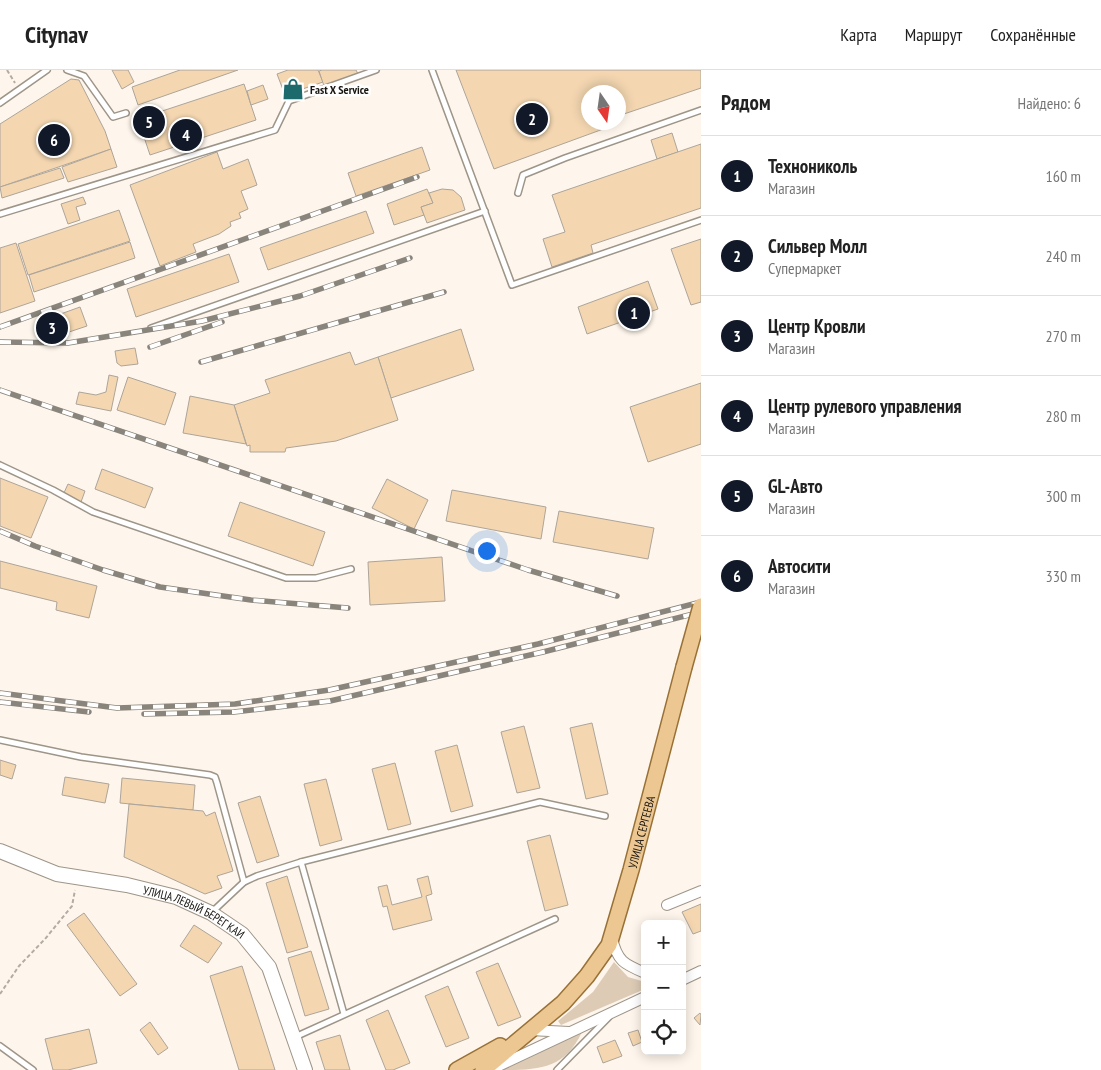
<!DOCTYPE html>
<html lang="ru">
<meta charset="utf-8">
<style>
:root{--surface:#fff;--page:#f6f6f6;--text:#222;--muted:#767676;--line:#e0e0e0;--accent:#111827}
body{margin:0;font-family:"PT Sans Narrow",sans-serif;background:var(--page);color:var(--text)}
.controls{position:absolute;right:15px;bottom:15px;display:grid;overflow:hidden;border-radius:8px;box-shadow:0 2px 12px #0003}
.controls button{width:45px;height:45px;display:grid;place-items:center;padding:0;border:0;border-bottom:1px solid var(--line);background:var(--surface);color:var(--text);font:25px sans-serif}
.compass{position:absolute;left:581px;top:15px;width:45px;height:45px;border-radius:50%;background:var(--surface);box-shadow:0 2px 12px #0003;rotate:167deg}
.you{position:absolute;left:486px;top:480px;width:18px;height:18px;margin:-12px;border:4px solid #fff;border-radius:50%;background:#1a73e8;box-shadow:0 0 0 8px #1a73e833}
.badge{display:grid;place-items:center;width:32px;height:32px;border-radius:50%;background:var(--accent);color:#fff;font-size:16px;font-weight:700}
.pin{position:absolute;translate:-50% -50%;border:2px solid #fff;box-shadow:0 1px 5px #0006}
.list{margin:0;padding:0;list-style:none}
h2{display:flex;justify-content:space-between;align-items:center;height:65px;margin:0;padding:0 20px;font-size:21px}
h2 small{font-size:16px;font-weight:400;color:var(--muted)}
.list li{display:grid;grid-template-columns:32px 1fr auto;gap:15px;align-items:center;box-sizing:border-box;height:80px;padding:0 20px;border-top:1px solid var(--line)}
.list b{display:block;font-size:19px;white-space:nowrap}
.list p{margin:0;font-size:16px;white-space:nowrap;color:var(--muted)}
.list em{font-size:16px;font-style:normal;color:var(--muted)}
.icon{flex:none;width:28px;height:28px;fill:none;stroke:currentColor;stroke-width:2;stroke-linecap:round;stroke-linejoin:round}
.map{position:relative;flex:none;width:701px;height:1000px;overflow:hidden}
header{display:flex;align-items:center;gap:30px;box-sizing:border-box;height:70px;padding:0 25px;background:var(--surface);border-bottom:1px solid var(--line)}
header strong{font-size:24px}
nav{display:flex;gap:28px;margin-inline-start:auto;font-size:18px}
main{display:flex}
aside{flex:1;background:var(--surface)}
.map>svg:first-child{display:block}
</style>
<header>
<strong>Citynav</strong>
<nav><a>Карта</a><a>Маршрут</a><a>Сохранённые</a></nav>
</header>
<main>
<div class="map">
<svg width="701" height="1000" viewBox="0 0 701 1000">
<rect width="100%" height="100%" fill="#fef6ec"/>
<g fill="#ddcbb5">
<path d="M614,892L628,907L645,912V919L561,955L558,951L593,922Z"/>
<path d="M582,962C564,1000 538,1000 499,1000Z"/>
</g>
<g fill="#f4d7b1" stroke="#ada499">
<path d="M112,0H128L134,12L122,19Z"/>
<path d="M180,0H238L138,35L132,17Z"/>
<path d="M288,0H318L323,12L285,25L277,4Z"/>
<path d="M322,0H356L358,4L324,16L319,1Z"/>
<path d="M456,0H701V18L618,46V22H588V52H604L606,58L494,99Z"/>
<path d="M71,9L79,10L105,61L111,79L0,117V54Z"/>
<path d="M244,14L256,50L150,85L138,49Z"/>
<path d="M263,15L268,29L251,35L247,21Z"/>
<path d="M672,63L678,82L657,89L651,70Z"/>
<path d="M701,74V138L591,175L593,183L552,197L543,169L565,162L552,125Z"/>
<path d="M422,77L430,100L356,126L348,103Z"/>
<path d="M111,79L117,97L68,112L62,97Z"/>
<path d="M217,82L223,99L248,89L257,115L241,121L248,139L239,143L241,148L230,152L231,156L219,164L193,174L196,182L160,196L130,115Z"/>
<path d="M60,98L64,108L2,128L0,117Z"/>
<path d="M427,119L433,133L421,137L424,145L394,155L387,134Z"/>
<path d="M442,119L453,120L461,127L465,140L427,153L421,137L433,133L429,123Z"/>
<path d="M83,127L86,134L76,137L80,150L68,154L61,134Z"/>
<path d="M119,140L130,171L28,205L18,174Z"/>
<path d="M366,141L374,163L268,200L260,178Z"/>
<path d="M701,169V232L691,235L671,179Z"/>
<path d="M130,172L135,188L34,222L29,205Z"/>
<path d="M16,173L35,231L0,243V178Z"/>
<path d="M229,184L239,212L136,247L127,219Z"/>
<path d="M648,211L658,239L587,264L578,237Z"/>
<path d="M80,237L87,256L51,268L44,250Z"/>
<path d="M461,259L474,300L391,328L378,287Z"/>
<path d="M135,278L138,294L121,296L117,293L115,281Z"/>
<path d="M350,282L355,295L378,287L398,350L336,371L286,378L285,382H250V375L247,376L234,335L270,323L265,310Z"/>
<path d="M109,305L118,307L111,341L76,334L79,322L96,325L106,322Z"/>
<path d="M128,307L176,323L165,355L117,340Z"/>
<path d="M701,313V374L648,392L630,337Z"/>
<path d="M190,326L234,335L246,374L183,363Z"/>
<path d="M102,399L153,418L145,438L95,419Z"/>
<path d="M0,408L48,427L31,468L0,456Z"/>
<path d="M387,409L428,430L414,459L372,438Z"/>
<path d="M68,414L85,421L81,432L63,425Z"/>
<path d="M452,420L546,437L541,469L446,451Z"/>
<path d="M240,432L325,462L313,496L228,466Z"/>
<path d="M559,441L654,458L648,489L553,472Z"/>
<path d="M442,487L445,531L370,535L368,492Z"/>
<path d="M0,491L97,516L89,548L56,540L57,532L0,518Z"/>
<path d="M592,653L608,724L586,729L570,658Z"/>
<path d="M524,656L540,718L517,723L501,662Z"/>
<path d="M457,675L473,736L451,742L435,681Z"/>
<path d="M0,690L16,695L12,709L0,705Z"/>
<path d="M395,693L411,754L388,760L372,699Z"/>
<path d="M65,707L109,714L105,733L62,725Z"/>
<path d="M122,708L195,715L193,740L120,733Z"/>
<path d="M326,709L342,770L320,776L304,714Z"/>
<path d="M260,726L279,786L257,793L238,733Z"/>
<path d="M129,734L203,741L206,746L215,742L233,801L217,806L222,818L205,824L124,787Z"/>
<path d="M550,765L568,835L545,841L527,771Z"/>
<path d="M287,806L308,877L287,883L266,813Z"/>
<path d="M428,806L432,824L426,826L432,850L393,860L387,836L383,837L378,817L387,815L392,835L422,827L417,809Z"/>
<path d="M701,834V861L693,864L682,842Z"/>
<path d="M84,843L137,914L120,926L67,855Z"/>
<path d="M194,855L222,873L208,893L180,876Z"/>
<path d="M311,881L329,939L305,946L288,888Z"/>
<path d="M498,893L521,947L498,956L476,902Z"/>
<path d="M242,896L275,1000H239L210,906Z"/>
<path d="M448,916L469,968L446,977L425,926Z"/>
<path d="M388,940L410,993L393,1000H386L366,950Z"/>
<path d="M700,943L701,945L700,955L694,948Z"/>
<path d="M150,952L168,978L158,985L140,960Z"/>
<path d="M89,959L97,993L68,1000H53L45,969Z"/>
<path d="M638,960L642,972L633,976L628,963Z"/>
<path d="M340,965L350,1000H325L316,972Z"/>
<path d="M615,970L622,986L603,993L597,977Z"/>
</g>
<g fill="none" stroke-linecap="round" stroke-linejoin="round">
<g stroke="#9e9589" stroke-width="8">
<g id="lane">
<path d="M67,0L84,6L113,47L126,43"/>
<path d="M432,0L512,215L701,150"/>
<path d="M0,33L47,0"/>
<path d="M518,123L523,105L565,88L701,40"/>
<path d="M0,144L275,60L289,31L376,0"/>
<path d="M151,258L485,141"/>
<path d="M0,395L53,420L93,442L286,508H316L351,499"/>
<path d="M0,670L81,687L210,705L215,707L217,713L244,812"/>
<path d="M301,792L344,944"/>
<path d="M211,843L244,812L257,806L301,792L540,732L605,746"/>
<path d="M295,967L555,849"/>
<path d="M0,976L33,1000"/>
<path d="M557,1000L609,947"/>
</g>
</g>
<g stroke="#9e9589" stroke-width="12">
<g id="street">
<path d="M667,835L701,821"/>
<path d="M612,868C617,891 624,894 645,903"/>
<path d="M682,910L701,901"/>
<path d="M530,960L569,962"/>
<path d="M492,999L645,927"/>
</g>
</g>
<g stroke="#9e9589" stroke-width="16">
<g id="secondary">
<path id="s1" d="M0,781L57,804L127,815L176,827L211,843L242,864L269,897L305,1000"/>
</g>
</g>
<g stroke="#997136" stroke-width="18">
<g id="primary">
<path d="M457,1000L500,976"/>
<path id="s2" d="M483,1000L563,933L587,906L609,875L631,800L684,597"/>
</g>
</g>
<g stroke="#b3aca4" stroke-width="2" stroke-dasharray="4 2.5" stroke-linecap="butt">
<path d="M7,0L15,13"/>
<path d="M0,924L19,896L45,869L72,836L75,820"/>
</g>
<use href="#lane" stroke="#fff" stroke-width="5"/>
<use href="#street" stroke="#fff" stroke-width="10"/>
<use href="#secondary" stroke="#fff" stroke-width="14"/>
<use href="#primary" stroke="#ecc792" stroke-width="15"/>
<g stroke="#89847c" stroke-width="5.5">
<g id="rail">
<path d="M0,257L417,107"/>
<path d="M0,272L68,273L202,251L300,226L410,188"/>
<path d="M150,277L222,252"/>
<path d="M201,292L444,222"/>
<path d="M0,320L528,500L617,526"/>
<path d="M0,461L35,476L103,500L160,517L251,530L348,538"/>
<path d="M0,623L117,638L235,634L329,620L538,574L701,532"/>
<path d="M0,632L89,642"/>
<path d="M144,644L234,642L330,631L543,582L701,542"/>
</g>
</g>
<use href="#rail" stroke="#fff" stroke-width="4" stroke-dasharray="11" stroke-linecap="butt"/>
<g stroke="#997136" stroke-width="18" stroke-linecap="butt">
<path id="primary-bridge" d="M684,597L701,536"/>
</g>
<use href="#primary-bridge" stroke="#ecc792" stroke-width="15"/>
</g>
<defs>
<g id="shop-bare" transform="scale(1.725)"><path d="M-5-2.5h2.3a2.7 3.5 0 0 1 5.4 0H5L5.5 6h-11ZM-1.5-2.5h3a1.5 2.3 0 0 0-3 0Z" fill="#1d6a6d" stroke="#fff" stroke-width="2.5" paint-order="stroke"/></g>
</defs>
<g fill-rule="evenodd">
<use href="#shop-bare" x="293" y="19"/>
</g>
<g text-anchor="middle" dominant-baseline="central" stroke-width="5" stroke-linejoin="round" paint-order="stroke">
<g font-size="12" font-weight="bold" fill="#181510" stroke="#fff" text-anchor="start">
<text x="310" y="19">Fast X Service</text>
</g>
<g font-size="12" fill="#181510" stroke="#fff">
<text stroke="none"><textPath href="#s2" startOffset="296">УЛИЦА СЕРГЕЕВА</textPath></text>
<text stroke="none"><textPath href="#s1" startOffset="205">УЛИЦА ЛЕВЫЙ БЕРЕГ КАИ</textPath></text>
</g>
</g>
</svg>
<div class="controls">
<button>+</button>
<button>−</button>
<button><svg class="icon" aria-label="locate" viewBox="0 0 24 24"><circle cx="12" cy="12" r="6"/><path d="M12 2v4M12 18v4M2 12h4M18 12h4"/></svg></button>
</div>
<svg class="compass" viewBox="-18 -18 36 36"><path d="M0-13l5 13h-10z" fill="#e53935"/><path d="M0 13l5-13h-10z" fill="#767676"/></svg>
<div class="you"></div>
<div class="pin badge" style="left:634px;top:243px">1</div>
<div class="pin badge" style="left:532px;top:49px">2</div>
<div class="pin badge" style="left:52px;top:258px">3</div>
<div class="pin badge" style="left:186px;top:65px">4</div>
<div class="pin badge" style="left:149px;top:52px">5</div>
<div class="pin badge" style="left:54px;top:70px">6</div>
</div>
<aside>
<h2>Рядом<small>Найдено: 6</small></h2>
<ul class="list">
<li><span class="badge">1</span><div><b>Технониколь</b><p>Магазин</p></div><em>160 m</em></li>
<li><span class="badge">2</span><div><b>Сильвер Молл</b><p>Супермаркет</p></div><em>240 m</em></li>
<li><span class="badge">3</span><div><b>Центр Кровли</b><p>Магазин</p></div><em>270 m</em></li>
<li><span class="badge">4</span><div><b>Центр рулевого управления</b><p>Магазин</p></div><em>280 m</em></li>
<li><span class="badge">5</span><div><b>GL-Авто</b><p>Магазин</p></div><em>300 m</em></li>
<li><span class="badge">6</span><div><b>Автосити</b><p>Магазин</p></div><em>330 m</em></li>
</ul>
</aside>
</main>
